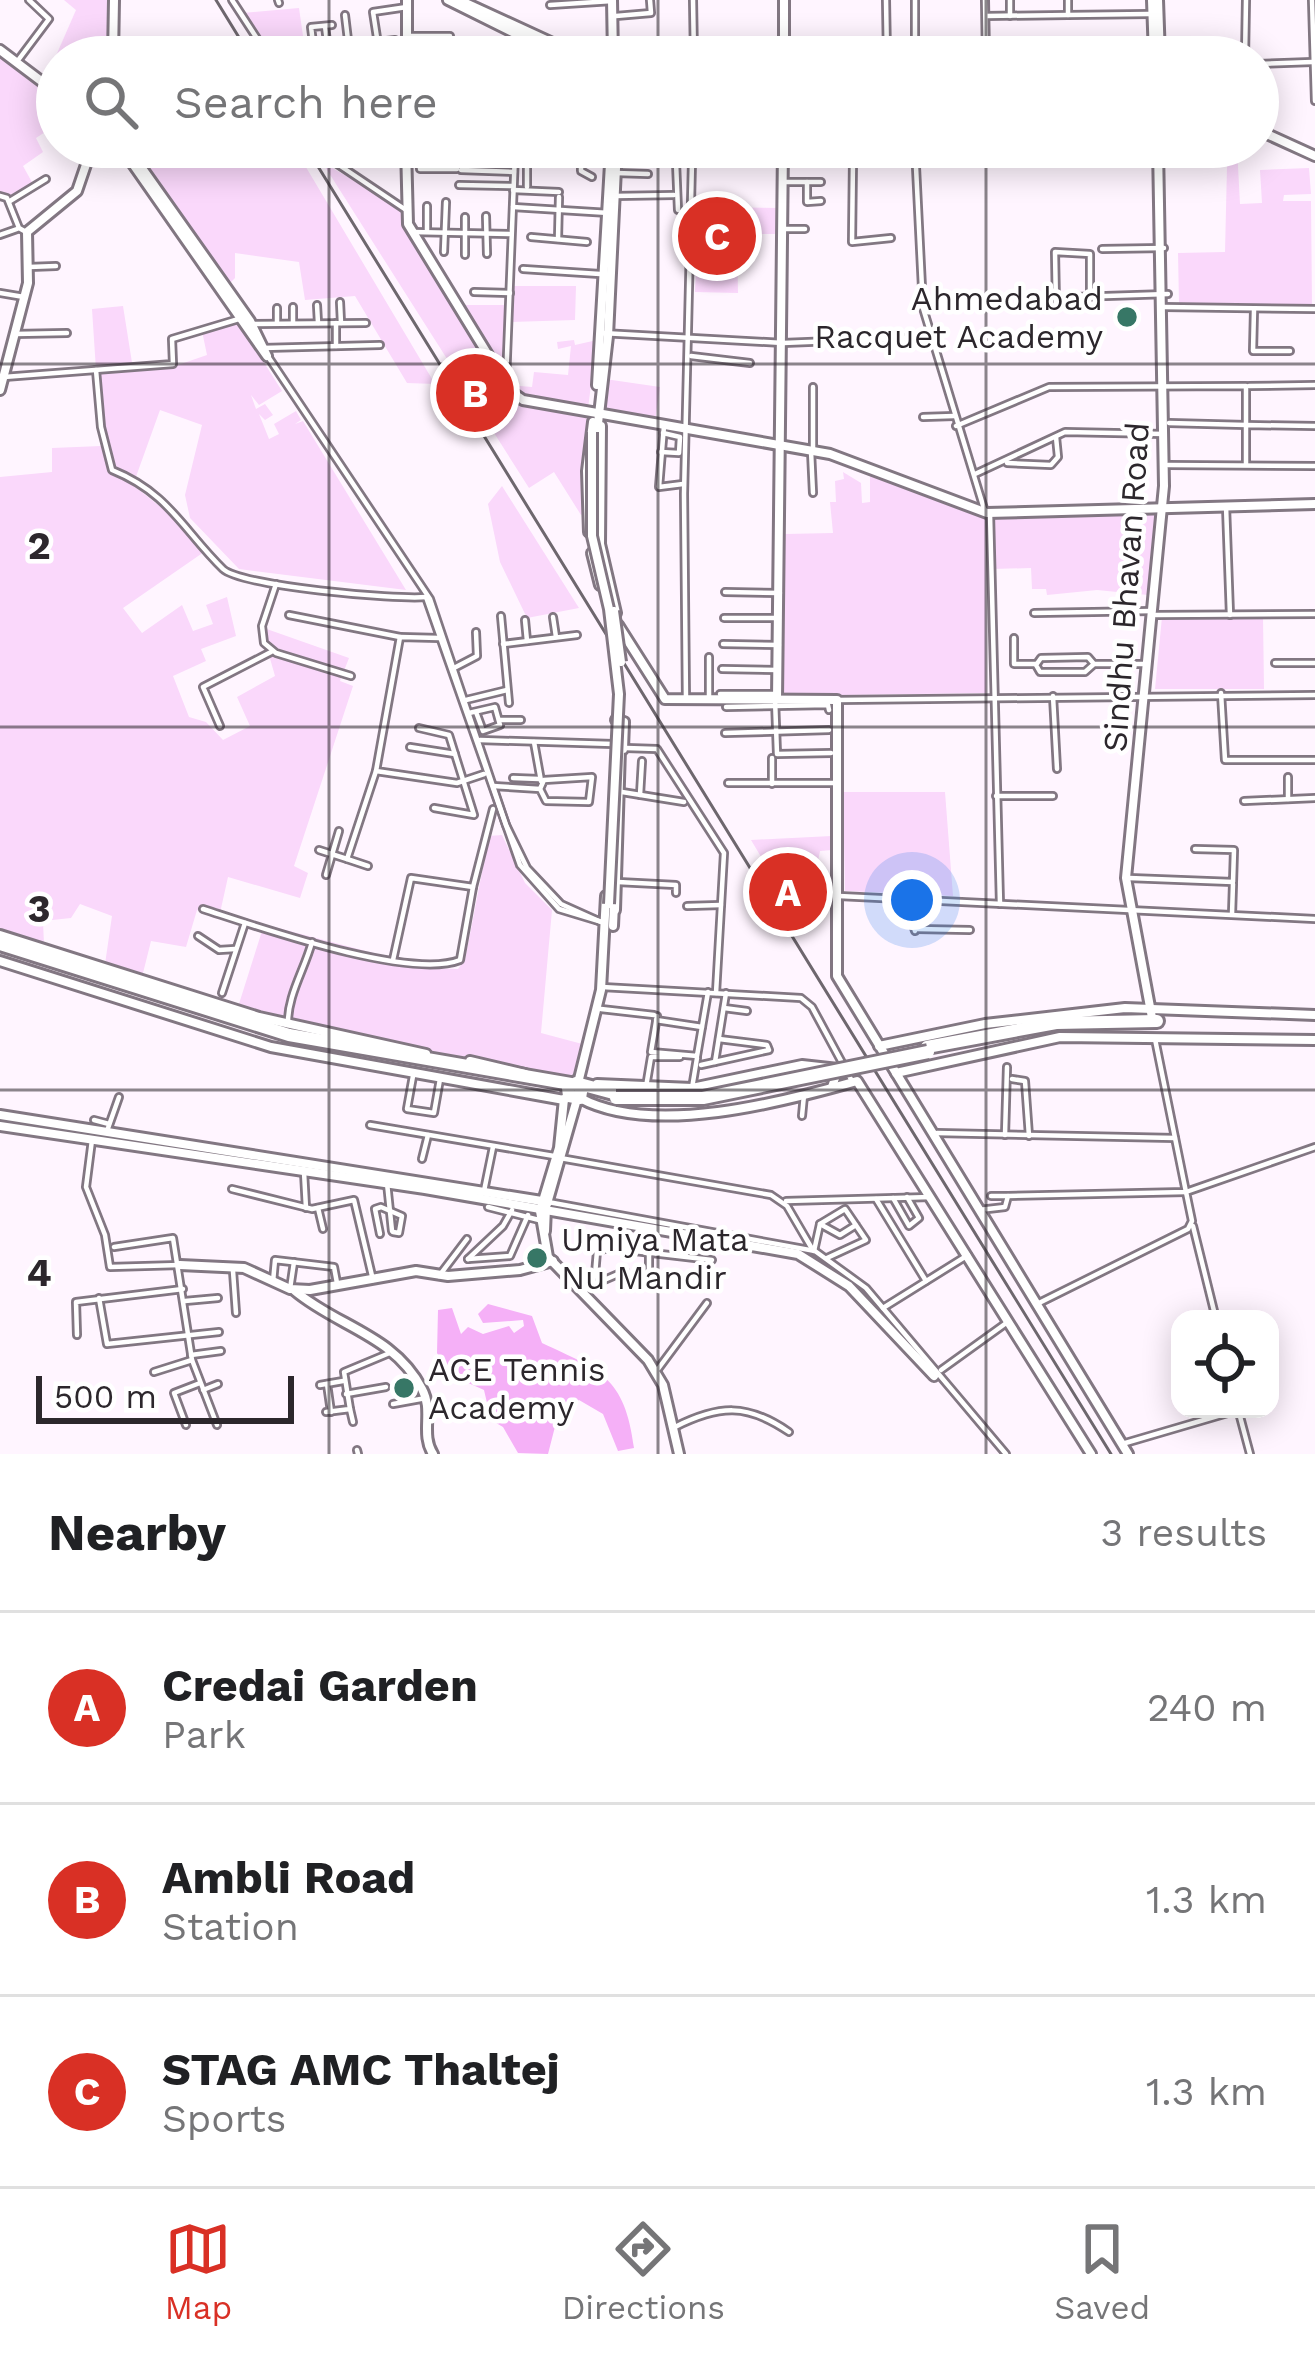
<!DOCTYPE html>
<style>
:root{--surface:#fff;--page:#f2f2f2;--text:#202124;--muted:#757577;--line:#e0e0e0;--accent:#d93025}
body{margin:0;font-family:"Work Sans",sans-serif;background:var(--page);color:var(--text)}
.controls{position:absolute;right:36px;bottom:36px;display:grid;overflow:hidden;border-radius:24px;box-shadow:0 6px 30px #0003}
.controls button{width:108px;height:108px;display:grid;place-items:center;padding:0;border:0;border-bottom:3px solid var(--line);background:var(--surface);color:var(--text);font:60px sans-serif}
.scale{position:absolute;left:36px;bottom:30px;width:258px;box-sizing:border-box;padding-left:12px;border:6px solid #2c272c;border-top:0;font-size:33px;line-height:42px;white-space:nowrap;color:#2c272c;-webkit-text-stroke:9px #fff;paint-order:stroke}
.you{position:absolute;left:912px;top:900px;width:42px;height:42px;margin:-30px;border:9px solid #fff;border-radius:50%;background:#1a73e8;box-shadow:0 0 0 18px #1a73e833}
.badge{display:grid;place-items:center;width:78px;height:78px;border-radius:50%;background:var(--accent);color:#fff;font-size:39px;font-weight:700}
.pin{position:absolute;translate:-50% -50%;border:6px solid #fff;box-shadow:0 3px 12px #0006}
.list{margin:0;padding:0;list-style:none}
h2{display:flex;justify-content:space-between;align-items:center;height:156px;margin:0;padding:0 48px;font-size:51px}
h2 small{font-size:39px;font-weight:400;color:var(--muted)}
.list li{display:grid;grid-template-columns:78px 1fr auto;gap:36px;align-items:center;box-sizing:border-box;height:192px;padding:0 48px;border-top:3px solid var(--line)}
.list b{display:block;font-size:45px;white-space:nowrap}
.list p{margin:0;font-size:39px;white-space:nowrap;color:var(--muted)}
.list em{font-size:39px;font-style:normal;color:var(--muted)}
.icon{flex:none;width:66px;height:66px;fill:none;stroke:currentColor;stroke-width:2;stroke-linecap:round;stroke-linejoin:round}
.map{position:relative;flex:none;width:1315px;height:1454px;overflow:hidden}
.search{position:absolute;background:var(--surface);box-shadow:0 6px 30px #0003;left:36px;right:36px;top:36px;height:132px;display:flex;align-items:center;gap:30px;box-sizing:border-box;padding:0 42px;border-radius:66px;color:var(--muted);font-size:45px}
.sheet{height:732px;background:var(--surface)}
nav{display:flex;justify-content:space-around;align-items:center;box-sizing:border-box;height:168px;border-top:3px solid var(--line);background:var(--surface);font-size:33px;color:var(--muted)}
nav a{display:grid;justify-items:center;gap:6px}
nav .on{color:var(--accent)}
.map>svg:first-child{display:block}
</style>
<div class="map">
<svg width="1315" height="1454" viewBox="0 0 1315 1454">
<rect width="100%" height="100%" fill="#fff5ff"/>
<g fill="#fad8fb">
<path d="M64,0H111L109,57H57V81L48,74L76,10Z"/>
<path d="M299,8L306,57H271L243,13Z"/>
<path d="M0,57L57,101V124L36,138L43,152L23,166L33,184L8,196L0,192Z"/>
<path d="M135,147H294L435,384L407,383L355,296L305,300L299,262L235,253V278L227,286Z"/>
<path d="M1212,147H1237L1240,204L1262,203L1260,170L1309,168L1311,194L1284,195L1283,201H1311L1312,307L1179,303L1178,253L1225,252L1227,166Z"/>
<path d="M322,162L405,210L406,220L515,397L588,415L586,512L581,515L554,472L529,488Z"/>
<path d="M699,207L780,208L779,234H737L738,293L695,292Z"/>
<path d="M512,286H576L575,320L511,322Z"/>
<path d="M460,305H507L504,375Z"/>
<path d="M123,306L133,369L175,366L207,355L202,331L239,323L282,391L259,405L251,395L256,409L265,404L273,415L265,420L259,414L269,439L279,434L274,424L296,411L301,420L295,424L303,421L406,590L239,569L190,518L185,495L202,425L160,410L133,485L177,520L204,552L123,608L142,633L182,605L193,631L213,624L206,605L227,597L236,636L201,649L206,661L173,676L189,717L206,722L223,740L250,726L237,697L275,676L261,627L349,658L340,681L353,686L294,866L308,873L300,898L228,877L220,913L408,962V967L458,969L465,960L489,836L502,835L525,883L552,910L541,1033L586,1045L572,1076L563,1081L238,1007L262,931L197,910L186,947L151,941L142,977L105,964L112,916L80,904L71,918L43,921L44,945L0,931V477L52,472V448L101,446L92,309Z"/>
<path d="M574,340L575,345L597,340L588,408L516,395L509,385L532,387L534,372L568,375L571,346L558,349L557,342Z"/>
<path d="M605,379L660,387L655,421L601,413Z"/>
<path d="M843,472L861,483L862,503L870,502V472L985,518L986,693L780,696L785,534L833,533L830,502H836L835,481L844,479Z"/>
<path d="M502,486L579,608L527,618L500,562L488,504Z"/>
<path d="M1155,514L1148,595L1097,590L1047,595L1046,589H1032L1031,568L992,569L991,517Z"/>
<path d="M1162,617H1263L1264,689H1155Z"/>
<path d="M843,792H945L953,896L845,891Z"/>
<path d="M832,836V850L820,851L816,871L793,872L794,912L751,840Z"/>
</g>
<path fill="#f5b0f7" d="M488,1304L532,1316L542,1343C599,1370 625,1376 634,1448L618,1451L603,1414L579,1400L559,1411L548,1454L518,1453L503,1427L491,1420L484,1390L448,1374L437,1353L438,1310L452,1308L461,1334L468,1327L483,1334L509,1326L514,1333L524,1326L523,1320L483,1323L478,1314Z"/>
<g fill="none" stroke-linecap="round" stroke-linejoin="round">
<g stroke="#827782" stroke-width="10">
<g id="street">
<path d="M232,0L269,57"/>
<path d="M278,0L279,3"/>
<path d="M693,0L694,57"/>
<path d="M886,0L887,57"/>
<path d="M915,0V57"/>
<path d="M985,0L986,57"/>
<path d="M1010,0V16"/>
<path d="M1068,0V15L1149,14"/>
<path d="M1312,0L1315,101"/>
<path d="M550,5L612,1"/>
<path d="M345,15L350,57"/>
<path d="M616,16L651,13L650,0"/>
<path d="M986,16L1068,15"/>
<path d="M325,26L327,42L313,43L311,27L332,25"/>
<path d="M407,36H450"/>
<path d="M378,42L395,40"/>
<path d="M383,56L407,54"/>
<path d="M380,57L373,12L407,7"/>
<path d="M519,57V39"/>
<path d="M1245,57L1246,0"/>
<path d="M19,59L49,19L29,0"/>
<path d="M1258,64L1312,62"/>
<path d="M325,147L333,161L406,210"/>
<path d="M915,147L923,308L985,512"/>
<path d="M1065,147L1068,158L1091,161"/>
<path d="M406,148L616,152L658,161H692L684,494L686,700"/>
<path d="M420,151V169H457"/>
<path d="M581,151V171L592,177"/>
<path d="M742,160V147"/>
<path d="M692,161L853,160L852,242L891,238"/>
<path d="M676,162L678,210"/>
<path d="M461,170L514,172"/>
<path d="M616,173L648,174"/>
<path d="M783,182H821"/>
<path d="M807,182V202L821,201"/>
<path d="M459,185L513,186"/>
<path d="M527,187V150"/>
<path d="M513,190L559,192"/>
<path d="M0,196L7,198L19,228L26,232"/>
<path d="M615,196L674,195"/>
<path d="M10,201L46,179"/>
<path d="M513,207L609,213"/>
<path d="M486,216L487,254"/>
<path d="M465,217V255"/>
<path d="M783,229H805"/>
<path d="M427,230V206"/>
<path d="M413,232L509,234"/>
<path d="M0,235L17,229"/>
<path d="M531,237L587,242"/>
<path d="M558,239L559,197"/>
<path d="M1102,249L1164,248"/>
<path d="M444,252L446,202"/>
<path d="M29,267L56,266"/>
<path d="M523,269L600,274"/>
<path d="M474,292L510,293"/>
<path d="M0,293L24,297"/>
<path d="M1090,297V254L1055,252L1056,304L1075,297L1168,294"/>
<path d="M340,302L341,323"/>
<path d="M317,305L318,323"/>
<path d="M293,307V323"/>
<path d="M1164,307L1315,309"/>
<path d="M277,308V323"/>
<path d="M1254,310L1253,351H1290"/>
<path d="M336,323V346"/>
<path d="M252,324L366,323"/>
<path d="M602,333L783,343L933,337"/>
<path d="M15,334L67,333"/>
<path d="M263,348L380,345"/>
<path d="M267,355L430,599L506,825L527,868L561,904L601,922"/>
<path d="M691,356L750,363"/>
<path d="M96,370L101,427L112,470C169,493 183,530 223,569C241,586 396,600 426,597"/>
<path d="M4,377L173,364L172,339L242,318"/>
<path d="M506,381L515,153"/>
<path d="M1249,386L1315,385"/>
<path d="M813,387V451"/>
<path d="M923,417L954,416"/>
<path d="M664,426L659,487L683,484"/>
<path d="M956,426L1049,387L1246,386V425L1169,423"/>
<path d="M811,451L813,493"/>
<path d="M661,452L679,453L680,437L663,433"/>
<path d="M1007,463L1051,465L1058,457L1056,437"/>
<path d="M1246,464V425L1315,426"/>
<path d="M1168,465L1315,466"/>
<path d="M975,474L1065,432L1164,434"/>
<path d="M1226,506L1230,615"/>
<path d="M990,514L1000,904"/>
<path d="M276,584L262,626L264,643L276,653L351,676"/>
<path d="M725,592L780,593"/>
<path d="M426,597L520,865L559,909L602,922"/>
<path d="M1034,613L1152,611"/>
<path d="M289,615L400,637"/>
<path d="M1156,615L1315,614"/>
<path d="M501,616L509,703"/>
<path d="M553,617L556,637"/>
<path d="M724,618H779"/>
<path d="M525,620L527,641"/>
<path d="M439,638L400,637L376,771L457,783L484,774"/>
<path d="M1014,638V664H1036"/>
<path d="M503,644L577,635"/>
<path d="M723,644L779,645"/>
<path d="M1275,663H1315"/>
<path d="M1094,664L1088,657L1041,658L1036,665L1040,672H1085L1094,664H1147"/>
<path d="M454,668L477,656L476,632"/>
<path d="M722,669L778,670"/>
<path d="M1221,693L1225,760H1315"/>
<path d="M720,694H777"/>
<path d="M1053,696L1057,769"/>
<path d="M775,699L777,754L831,753"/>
<path d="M466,700L507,690"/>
<path d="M709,700V657"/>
<path d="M837,700L1315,695"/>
<path d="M726,707L828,705L829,710"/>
<path d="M469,713L495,707L500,725L483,731L476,712"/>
<path d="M499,720H521"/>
<path d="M220,726L203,687L271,652"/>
<path d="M419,728L449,735L474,815L434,808"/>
<path d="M725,733L829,730"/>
<path d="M480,740L613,744"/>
<path d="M534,742L541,781"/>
<path d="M410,747L455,754"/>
<path d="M626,748L657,749L724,853L716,993"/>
<path d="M772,758V784"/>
<path d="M1288,777V799"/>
<path d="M513,778L539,779"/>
<path d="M728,783H838"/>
<path d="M493,786L540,789L544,780L592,777L589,802L546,801L540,789"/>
<path d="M622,792L684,802"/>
<path d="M640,795L642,761"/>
<path d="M996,796H1053"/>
<path d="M1244,801L1315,798"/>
<path d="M319,850L347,859"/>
<path d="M368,866L347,859L376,771"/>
<path d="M326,875L339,831"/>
<path d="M1129,878L1233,882L1234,850L1195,849"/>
<path d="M618,882L676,885V893"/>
<path d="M839,896L1315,919"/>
<path d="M687,906L721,905"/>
<path d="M203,909C259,927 409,980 460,960L473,887"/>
<path d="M1232,914L1233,884"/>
<path d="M913,925L915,931L916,900"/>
<path d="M917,929L970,930"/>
<path d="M198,936L219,950L235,949"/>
<path d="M393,960L411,878L473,887L493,809"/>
<path d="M602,987L801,998L812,1007L853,1083"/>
<path d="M222,993L245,923"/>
<path d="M724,1008L747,1011"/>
<path d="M601,1009L654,1015"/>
<path d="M657,1016L651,1052L697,1056L708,992"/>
<path d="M656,1020L702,1027"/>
<path d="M288,1025C287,996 304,971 312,942"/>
<path d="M715,1062L726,993"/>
<path d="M701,1065L769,1050L767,1045L719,1039"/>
<path d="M413,1076L407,1109L434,1113L440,1079"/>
<path d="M1012,1079L1025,1081L1029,1136"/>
<path d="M646,1087L651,1057H680"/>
<path d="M692,1088L697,1058"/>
<path d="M802,1116L804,1095"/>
<path d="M94,1120L109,1124"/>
<path d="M370,1125L554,1156"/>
<path d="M107,1131L119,1097"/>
<path d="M937,1133L1175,1138"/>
<path d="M1005,1135L1007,1067"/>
<path d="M92,1140L86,1187L105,1235L110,1267L180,1265"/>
<path d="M560,1158L771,1195L787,1206L811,1247"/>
<path d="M422,1159L428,1135"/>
<path d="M304,1172L306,1208"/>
<path d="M387,1183L392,1231"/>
<path d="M232,1189L312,1209L354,1200L373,1280"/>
<path d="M484,1191L493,1147"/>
<path d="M991,1196H1008"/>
<path d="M893,1198L909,1226L919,1218L907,1197"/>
<path d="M876,1199L926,1281"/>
<path d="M786,1201L931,1197"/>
<path d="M548,1202L815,1251L866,1288L1006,1454"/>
<path d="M488,1207L539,1220"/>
<path d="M318,1208L323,1229"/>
<path d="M979,1210L1005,1207L1008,1196L1186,1192L1155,1039"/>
<path d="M1193,1226L1216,1319"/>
<path d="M380,1234L375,1209L381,1207L402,1216L399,1233L393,1232"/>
<path d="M114,1247L173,1238L192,1360L217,1425"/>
<path d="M649,1251V1284"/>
<path d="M814,1251L820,1224"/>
<path d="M827,1258L866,1240L845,1209L820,1224L840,1235L856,1225"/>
<path d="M468,1259L510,1256L528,1215"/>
<path d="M468,1259L503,1226L512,1210"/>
<path d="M233,1271L236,1313"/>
<path d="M439,1276L467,1239"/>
<path d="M273,1282L275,1260L334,1267L337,1283"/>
<path d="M586,1288L625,1271"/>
<path d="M290,1289L294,1262"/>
<path d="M585,1291L595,1275L597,1251L609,1248L712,1260"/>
<path d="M99,1298L107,1344L219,1332"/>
<path d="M185,1301L218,1298"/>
<path d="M1037,1304L1188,1229L1192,1221L1186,1192L1315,1147"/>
<path d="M883,1308L968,1255"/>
<path d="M77,1335L76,1302L183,1289"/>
<path d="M191,1355L221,1351"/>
<path d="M658,1369L707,1303"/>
<path d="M941,1370L1009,1321"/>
<path d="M154,1372L192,1360"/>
<path d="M327,1384L331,1412"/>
<path d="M320,1385L343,1381"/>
<path d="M203,1390L218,1384"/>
<path d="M346,1394L386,1387"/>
<path d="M393,1404L426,1398"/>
<path d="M350,1409L353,1422"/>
<path d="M1238,1409L1250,1454"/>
<path d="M326,1412L350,1409L344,1372L392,1352"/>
<path d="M186,1425L174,1393L200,1383"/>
<path d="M675,1427C719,1405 747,1403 789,1432"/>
<path d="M1122,1444L1238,1410"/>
<path d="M357,1450L358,1454"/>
</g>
</g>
<g stroke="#827782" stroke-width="14">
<g id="secondary">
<path d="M448,0L563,57"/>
<path d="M459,0L583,57"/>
<path d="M612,0L613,57"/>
<path d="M1152,0L1154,57"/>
<path d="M1158,0L1160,57"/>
<path d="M0,50L57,93"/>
<path d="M113,57L114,0"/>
<path d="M407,57V0"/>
<path d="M784,57V0"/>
<path d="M1258,130L1315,156"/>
<path d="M121,147L267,356L250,321L127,147"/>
<path d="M406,147L408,224L510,391L523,400L830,454L987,513L1315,504"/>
<path d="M597,385L611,147"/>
<path d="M0,390L28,283L27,232L77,191L92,147"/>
<path d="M601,426L600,544L616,613"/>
<path d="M597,432L608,336L617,147"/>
<path d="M589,532L587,471L593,422"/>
<path d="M592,553L600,585"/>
<path d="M618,625L665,699L837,700V976L1128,1454"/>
<path d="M777,699L783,147"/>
<path d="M616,720L624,722L623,749"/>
<path d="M615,910L620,749"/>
<path d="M613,926L614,904"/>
<path d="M0,935L259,1017L426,1054"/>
<path d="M0,961L271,1047L564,1100"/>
<path d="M1153,1023L1126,878L1164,486L1158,147"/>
<path d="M879,1046L985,1024L1125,1008L1315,1015"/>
<path d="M470,1061L525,1074"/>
<path d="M896,1073L1060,1037L1315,1040"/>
<path d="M578,1083L601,990L606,896"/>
<path d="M597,1084L692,1088L802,1065L838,1069L832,1087"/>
<path d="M580,1098C652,1137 783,1102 857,1081L1091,1454"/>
<path d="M564,1099L559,1148L540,1211L548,1257L648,1360L663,1385L679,1454"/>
<path d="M0,1115L548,1202"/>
<path d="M0,1126L425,1189L798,1254L849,1286L934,1376"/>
<path d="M545,1231L546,1207L577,1099"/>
<path d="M180,1265L244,1268L290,1289L310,1290L416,1271L448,1276L520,1270L553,1261"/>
<path d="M295,1291C338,1327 394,1335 422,1389C434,1411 420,1434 433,1454"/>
</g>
</g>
<g stroke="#827782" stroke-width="18">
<g id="highway">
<path d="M0,944L289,1035L571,1084"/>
<path d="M927,1047L1056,1023L1157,1021"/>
<path d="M582,1086L580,1098L569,1096L568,1088L576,1083L617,1094"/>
</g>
</g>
<use href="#street" stroke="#fff" stroke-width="4.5"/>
<use href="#secondary" stroke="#fff" stroke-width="8"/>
<use href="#highway" stroke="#fff" stroke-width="12"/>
<g stroke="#6e676e" stroke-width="3">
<path d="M216,0L251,57"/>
<path d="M306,147L1111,1454"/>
</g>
<g stroke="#827782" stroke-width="14" stroke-linecap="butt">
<g id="secondary-bridge">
<path d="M592,432V536L609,609L619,694L609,904"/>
<path d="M614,611L621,662"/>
</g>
</g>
<g stroke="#827782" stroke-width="18" stroke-linecap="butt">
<path id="highway-bridge" d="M616,1098H703L928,1052"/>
</g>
<use href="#secondary-bridge" stroke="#fff" stroke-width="8"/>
<use href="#highway-bridge" stroke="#fff" stroke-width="12"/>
</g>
<path fill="none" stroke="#2c272c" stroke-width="3" stroke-opacity="0.55" d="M329,0V57M658,0V57M986,0V57M329,147V1454M658,147V1454M986,147V1454M0,364H1315M0,727H1315M0,1090H1315"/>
<g fill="#377766" stroke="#fff" stroke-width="4.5">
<circle cx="1127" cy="317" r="12"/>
<circle cx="537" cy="1258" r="12"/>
<circle cx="404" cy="1388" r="12"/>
</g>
<g text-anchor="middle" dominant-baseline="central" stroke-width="9" stroke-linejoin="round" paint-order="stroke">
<g font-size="33" fill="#2c272c" stroke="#fff" text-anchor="start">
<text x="1103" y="298" text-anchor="end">Ahmedabad<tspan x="1103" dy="38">Racquet Academy</tspan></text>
<text x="561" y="1239">Umiya Mata<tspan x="561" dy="38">Nu Mandir</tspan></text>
<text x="428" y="1369">ACE Tennis<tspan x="428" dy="38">Academy</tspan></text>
</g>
<g font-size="33" fill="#2c272c" stroke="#fff">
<text transform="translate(1126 587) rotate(-86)">Sindhu Bhavan Road</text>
</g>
</g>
<g font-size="39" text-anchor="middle" font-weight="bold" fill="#2c272c" stroke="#fff" stroke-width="9" stroke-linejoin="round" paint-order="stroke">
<text x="39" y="559">2</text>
<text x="39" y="922">3</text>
<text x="39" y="1286">4</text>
</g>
</svg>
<div class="controls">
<button><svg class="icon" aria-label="locate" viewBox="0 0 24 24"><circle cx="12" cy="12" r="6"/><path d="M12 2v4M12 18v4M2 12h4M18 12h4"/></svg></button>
</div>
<div class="scale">500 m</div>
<div class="you"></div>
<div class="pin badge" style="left:788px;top:892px">A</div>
<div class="pin badge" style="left:475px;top:393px">B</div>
<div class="pin badge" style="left:717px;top:236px">C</div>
<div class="search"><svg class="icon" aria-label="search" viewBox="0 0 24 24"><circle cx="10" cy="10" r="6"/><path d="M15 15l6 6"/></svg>Search here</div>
</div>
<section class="sheet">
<h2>Nearby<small>3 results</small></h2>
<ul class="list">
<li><span class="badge">A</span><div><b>Credai Garden</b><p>Park</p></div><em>240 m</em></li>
<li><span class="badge">B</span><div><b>Ambli Road</b><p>Station</p></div><em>1.3 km</em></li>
<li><span class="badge">C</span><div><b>STAG AMC Thaltej</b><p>Sports</p></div><em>1.3 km</em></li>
</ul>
</section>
<nav>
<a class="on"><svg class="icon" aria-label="map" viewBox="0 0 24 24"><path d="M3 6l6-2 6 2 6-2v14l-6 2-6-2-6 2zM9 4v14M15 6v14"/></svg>Map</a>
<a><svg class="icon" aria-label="directions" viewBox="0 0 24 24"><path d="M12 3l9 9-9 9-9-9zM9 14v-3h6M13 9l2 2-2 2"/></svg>Directions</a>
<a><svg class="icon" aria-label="saved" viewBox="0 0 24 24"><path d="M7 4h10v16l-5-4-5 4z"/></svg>Saved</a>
</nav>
